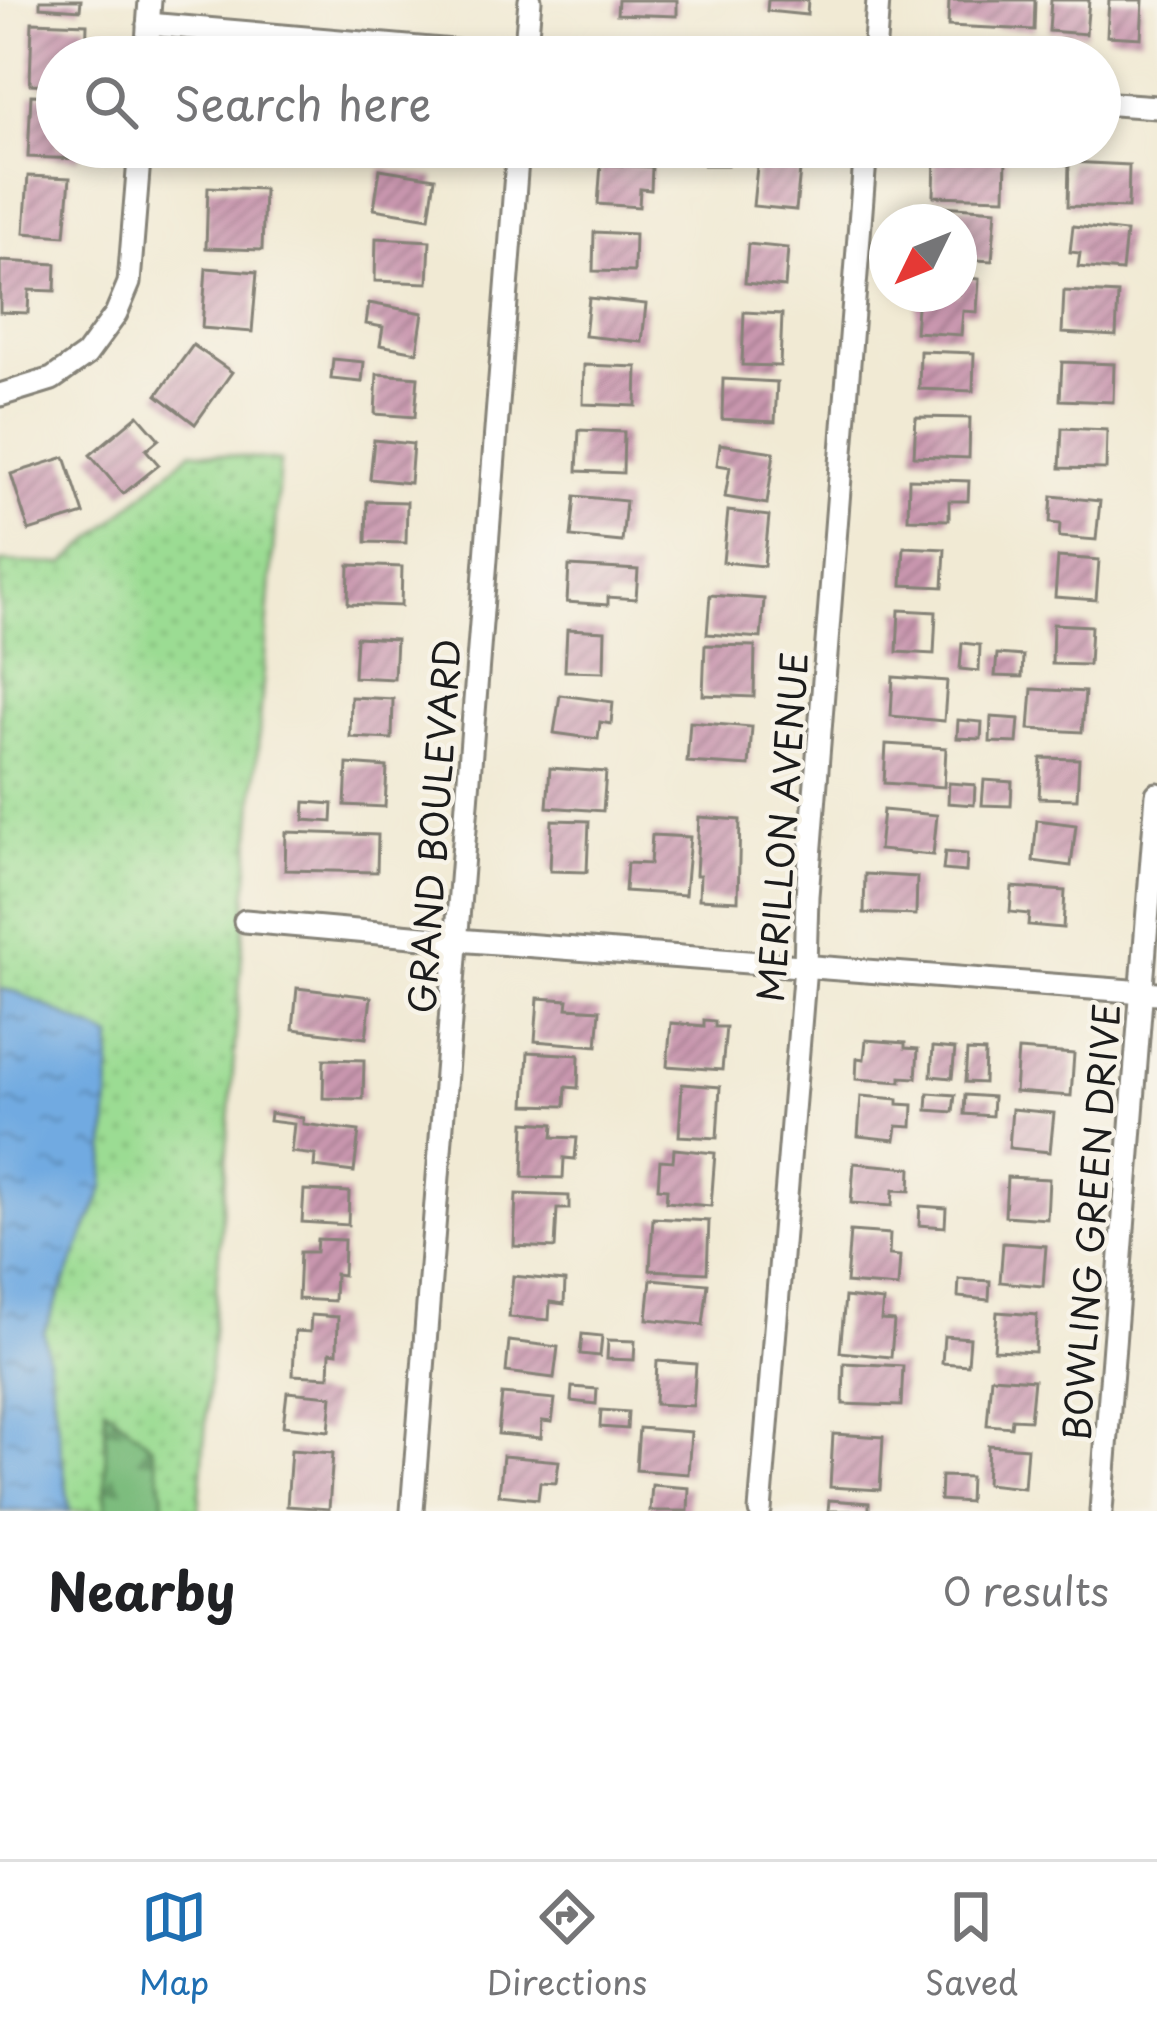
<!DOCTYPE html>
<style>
:root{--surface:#fff;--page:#f2f2f2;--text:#202124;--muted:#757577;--line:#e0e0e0;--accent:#1f6fb2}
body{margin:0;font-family:"Playpen Sans",sans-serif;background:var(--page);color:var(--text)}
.compass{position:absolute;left:869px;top:204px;width:108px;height:108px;border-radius:50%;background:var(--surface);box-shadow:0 6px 18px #0003;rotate:227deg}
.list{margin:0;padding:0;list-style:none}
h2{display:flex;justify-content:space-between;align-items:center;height:156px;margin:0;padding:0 48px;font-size:51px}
h2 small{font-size:39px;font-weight:400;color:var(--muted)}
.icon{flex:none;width:66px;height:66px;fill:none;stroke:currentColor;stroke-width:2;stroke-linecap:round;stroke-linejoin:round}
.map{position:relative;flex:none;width:1157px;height:1511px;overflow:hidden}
.search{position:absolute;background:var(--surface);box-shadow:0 6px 18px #0003;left:36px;right:36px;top:36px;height:132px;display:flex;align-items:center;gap:30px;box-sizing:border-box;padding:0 42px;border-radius:66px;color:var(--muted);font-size:45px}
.sheet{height:348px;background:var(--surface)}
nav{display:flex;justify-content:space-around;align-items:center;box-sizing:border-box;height:168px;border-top:3px solid var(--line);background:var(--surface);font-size:33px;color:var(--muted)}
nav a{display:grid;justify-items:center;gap:6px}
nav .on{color:var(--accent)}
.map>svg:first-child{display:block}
</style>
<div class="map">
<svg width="1157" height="1511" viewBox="0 0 1157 1511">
<defs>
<pattern id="grass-dots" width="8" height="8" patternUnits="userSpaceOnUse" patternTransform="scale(3)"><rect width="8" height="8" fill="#9bdc93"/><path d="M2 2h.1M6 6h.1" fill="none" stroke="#85bc7e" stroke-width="1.8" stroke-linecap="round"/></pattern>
<pattern id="forest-firs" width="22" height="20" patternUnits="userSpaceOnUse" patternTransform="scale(3)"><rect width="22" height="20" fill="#7cbc7d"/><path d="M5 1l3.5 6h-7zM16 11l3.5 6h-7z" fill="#659866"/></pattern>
<pattern id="water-ripples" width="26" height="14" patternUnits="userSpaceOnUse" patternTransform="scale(3)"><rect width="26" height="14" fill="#71aae1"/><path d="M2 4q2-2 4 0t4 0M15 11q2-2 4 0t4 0" fill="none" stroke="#5c8ab6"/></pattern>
<pattern id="building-hatch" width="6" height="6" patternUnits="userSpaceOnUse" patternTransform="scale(3)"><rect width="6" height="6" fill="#c997af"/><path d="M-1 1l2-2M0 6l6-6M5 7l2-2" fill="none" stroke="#a27a8e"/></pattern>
</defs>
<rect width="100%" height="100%" fill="#f7f3e8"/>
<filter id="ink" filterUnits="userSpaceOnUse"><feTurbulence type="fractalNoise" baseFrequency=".00833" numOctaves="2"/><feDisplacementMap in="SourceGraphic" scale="24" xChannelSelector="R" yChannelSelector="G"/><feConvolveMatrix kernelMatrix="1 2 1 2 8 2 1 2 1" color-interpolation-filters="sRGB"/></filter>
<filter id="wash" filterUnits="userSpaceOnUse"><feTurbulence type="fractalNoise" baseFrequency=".004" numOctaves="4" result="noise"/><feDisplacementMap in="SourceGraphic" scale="48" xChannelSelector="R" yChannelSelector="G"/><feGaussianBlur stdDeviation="2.7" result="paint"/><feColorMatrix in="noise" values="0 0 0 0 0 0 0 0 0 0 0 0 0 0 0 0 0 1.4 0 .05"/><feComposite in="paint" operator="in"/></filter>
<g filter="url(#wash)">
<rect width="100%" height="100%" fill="#f1ead4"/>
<path fill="url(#grass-dots)" stroke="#5c7c58" stroke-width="3" d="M192,451L280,461L199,1511H0V562L64,564Z"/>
<path fill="url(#forest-firs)" stroke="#4c6c4c" stroke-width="3" d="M105,1407L152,1446L163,1492L164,1511H106Z"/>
<path fill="url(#water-ripples)" stroke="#46637e" stroke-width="3" d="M0,989L17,992L112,1038L104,1188L44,1332L70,1511H0Z"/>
<g id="blocks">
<g fill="url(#building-hatch)">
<path d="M40,0H81L80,10L40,7Z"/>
<path d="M618,0H677V16L617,14Z"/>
<path d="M768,0H808L807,15L767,11Z"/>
<path d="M949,0H1035L1034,30L948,26Z"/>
<path d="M1051,0H1089L1086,34L1049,31Z"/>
<path d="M1109,0H1143L1141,38L1107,36Z"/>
<path d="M32,22L87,24L86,57H57V85L30,84Z"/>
<path d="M31,95L57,96V147H80L79,159L28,157Z"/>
<rect x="704" y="147" width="23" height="18"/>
<path d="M759,147L802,150L796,210L753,206Z"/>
<path d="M935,156L1006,157L1005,198L934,196Z"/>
<path d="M1069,162L1129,165L1128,208L1068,206Z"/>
<path d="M601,164L652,167L651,190L640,189L639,207L598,204Z"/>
<path d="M380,169L435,178L429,218L374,209Z"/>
<path d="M28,176L70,178L65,236L24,233Z"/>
<path d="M208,187L264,189L262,250L206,248Z"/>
<path d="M929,205L996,210L992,261L959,259V222H928Z"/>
<path d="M1073,226L1126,232L1122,271L1078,267L1080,253L1070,252Z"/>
<path d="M594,232L635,234L634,272L593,271Z"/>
<path d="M376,238L430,241L428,283L375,281Z"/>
<path d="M748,244L788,248L785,287L745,283Z"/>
<path d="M0,261L56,264L55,291L29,290L28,313L0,312Z"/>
<path d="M206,268L257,272L252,332L202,328Z"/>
<path d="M959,277L979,279L977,312L963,311L961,335L915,332L918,294H959Z"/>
<path d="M1064,291L1118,294L1116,336L1062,333Z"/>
<path d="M589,298L646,304L642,342L585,336Z"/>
<path d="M369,303L423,313L417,352L380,345L383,327L366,324Z"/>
<path d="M744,312L782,314L780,366L742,365Z"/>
<path d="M193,345L232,372L195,424L157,395Z"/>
<path d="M920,351L974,353L973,391L919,389Z"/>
<path d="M333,359L364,362L362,382L331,379Z"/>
<path d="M1062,362L1114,364L1113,402L1060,400Z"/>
<path d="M584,365L637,367L636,406L583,404Z"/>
<path d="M377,374L418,377L415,417L375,414Z"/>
<path d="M723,379L777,382L775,422L722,419Z"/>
<path d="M138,415L159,439L146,450L159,465L123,494L90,455Z"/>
<path d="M916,417L970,418L969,458L914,456Z"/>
<path d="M1062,428L1107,430L1106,469L1060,468Z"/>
<path d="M579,430L624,432L623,473L577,471Z"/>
<path d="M374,440L413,444L410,483L370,479Z"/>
<path d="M720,444L774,452L767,504L725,497L730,467L717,465Z"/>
<path d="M65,457L84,514L29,531L11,474Z"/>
<path d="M909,479L969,481L968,501H949V520L908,519Z"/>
<path d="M575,496L626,501L622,542L571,537Z"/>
<path d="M1052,496L1100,501L1096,540L1059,537L1060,524L1050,523Z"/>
<path d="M367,501L407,502L406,543L366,542Z"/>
<path d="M728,511L769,516L764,566L723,562Z"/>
<path d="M904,547L945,549L943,587L902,585Z"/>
<path d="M1058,557L1099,560L1096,600L1055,597Z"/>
<path d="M349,565L402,567L401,606L348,604Z"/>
<path d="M569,566L638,570L636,599L608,597V605L567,602Z"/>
<path d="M710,595L764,599L761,638L707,634Z"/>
<path d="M899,610L936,612L934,654L897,652Z"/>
<path d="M1053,624L1091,626L1089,665L1052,664Z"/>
<path d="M567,629L605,631L604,672L565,671Z"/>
<path d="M356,637L396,639L394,679L354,677Z"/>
<path d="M962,643L980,645L979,671L960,669Z"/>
<path d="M705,645L755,646L754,697L703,695Z"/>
<path d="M997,654L1023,656L1022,677L995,676Z"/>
<path d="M893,677L947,681L944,721L891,716Z"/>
<path d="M1032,689L1085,692L1082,732L1029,729Z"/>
<path d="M560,695L613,702L611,724L600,722L598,739L554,733Z"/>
<path d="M351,697L393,699L392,739L350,737Z"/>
<path d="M991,717L1019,719L1017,743L990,742Z"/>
<path d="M958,720L982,722L981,739L957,738Z"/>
<path d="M690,722L752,727L749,766L687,762Z"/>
<path d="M886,744L946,748L944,787L884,783Z"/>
<path d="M1041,758L1079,759L1077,799L1039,798Z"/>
<path d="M347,764L387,767L385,807L345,805Z"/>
<path d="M550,768L606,772L603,811L547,807Z"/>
<path d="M984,780L1012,782L1011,806L982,805Z"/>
<path d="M949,783L975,785L974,805L948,803Z"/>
<path d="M305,802L333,804L332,822L304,820Z"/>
<path d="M883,810L937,815L933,855L879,850Z"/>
<path d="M699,817L740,820L738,901L699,899L700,875H696Z"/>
<path d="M552,820L589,821L587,872L550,871Z"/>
<path d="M1037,820L1076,825L1071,866L1033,861Z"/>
<path d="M286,832L378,835L377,872L285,870Z"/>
<path d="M652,835L690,837L685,895L625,891L627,863L650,864Z"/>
<path d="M945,852L967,854L966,872L943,870Z"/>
<path d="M865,874L917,877L916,915L864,913Z"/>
<path d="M1012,887L1065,891L1063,928L1028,925L1029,914L1010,912Z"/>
<path d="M297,988L371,997L366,1038L293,1029Z"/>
<path d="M538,998L568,1000L567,1008L600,1010L597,1046L535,1041Z"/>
<path d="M704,1020L715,1021V1027H726L722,1070L667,1066L671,1023L704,1026Z"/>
<path d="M866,1040L905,1043V1048L918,1049L916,1078L901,1077V1082L856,1079L857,1058L864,1059Z"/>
<path d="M933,1047L955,1049L952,1078L931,1076Z"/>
<path d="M1018,1050L1074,1054L1071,1096L1015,1092Z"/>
<path d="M967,1051L985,1052L984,1083L965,1082Z"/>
<path d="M528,1052L579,1055L578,1088L566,1087L565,1106L525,1105Z"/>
<path d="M324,1059L364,1060L363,1099L323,1098Z"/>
<path d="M682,1084L720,1087L717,1138L679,1136Z"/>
<path d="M928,1093L955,1095L953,1112L927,1110Z"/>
<path d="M965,1095L993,1097L992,1116L964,1114Z"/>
<path d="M861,1096L898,1099V1104L913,1105L912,1127L897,1126L895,1140L858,1136Z"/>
<path d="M1012,1109L1054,1113L1050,1152L1009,1148Z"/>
<path d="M270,1113L303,1118V1124L359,1131L354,1172L314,1167L315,1155L291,1152L294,1124L269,1121Z"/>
<path d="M525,1122L554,1124L553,1137L577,1138L575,1159L564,1158L563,1178L523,1177Z"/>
<path d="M674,1149L715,1153L711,1206L666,1202L667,1189L658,1188L660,1160L673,1161Z"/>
<path d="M854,1163L911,1168L910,1191L893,1190L892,1206L851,1203Z"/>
<path d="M1007,1177L1049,1179L1047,1219L1005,1216Z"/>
<path d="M304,1190L349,1192L348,1225L302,1222Z"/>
<path d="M516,1194L569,1196V1209H557L555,1248L514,1246Z"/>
<path d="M920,1206L946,1208L945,1227L919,1225Z"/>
<path d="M653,1218L709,1221L707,1273L650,1270Z"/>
<path d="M850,1231L890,1234L889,1255L900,1256L898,1287L846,1283Z"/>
<path d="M317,1239L344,1240L343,1275L335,1274L334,1301L298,1299L300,1252H316Z"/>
<path d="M1003,1243L1046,1246L1043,1286L1000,1282Z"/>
<path d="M513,1276L565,1281L564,1304L550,1302L549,1320L509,1317Z"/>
<path d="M651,1279L708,1284L703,1325L647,1319Z"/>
<path d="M959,1279L990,1281L989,1300L958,1297Z"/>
<path d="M845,1297L883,1301L881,1320L894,1321L891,1357L840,1352Z"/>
<path d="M997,1312L1037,1315L1035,1352L994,1350Z"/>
<path d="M311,1315L338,1317L337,1353L330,1352L329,1377L293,1375L295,1331L310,1332Z"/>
<path d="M582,1334L602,1336L600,1356L580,1354Z"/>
<path d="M944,1336L970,1338L968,1365L942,1363Z"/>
<path d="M608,1340L635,1341L634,1360L607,1359Z"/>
<path d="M509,1341L558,1347L554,1378L506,1372Z"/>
<path d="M657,1361L696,1364L693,1406L655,1404Z"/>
<path d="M844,1363L903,1366L901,1406L843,1404Z"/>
<path d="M991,1377L1034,1380L1030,1420L1012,1419L1011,1427L987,1425Z"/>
<path d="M572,1387L597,1389L596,1404L571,1401Z"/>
<path d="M287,1392L332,1396L329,1431L283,1426Z"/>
<path d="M502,1394L555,1399L552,1422L542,1421L541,1438L498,1434Z"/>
<path d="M601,1410L628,1412L627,1429L600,1427Z"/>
<path d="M639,1428L691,1432L688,1474L636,1470Z"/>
<path d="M833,1434L883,1437L880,1490L830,1487Z"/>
<path d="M988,1445L1027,1448L1024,1488L986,1484Z"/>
<path d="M291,1450L333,1453L329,1509L287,1506Z"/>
<path d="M503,1456L559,1461L556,1483L540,1482L538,1499L499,1495Z"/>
<path d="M941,1476L970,1477L969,1502L940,1500Z"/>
<path d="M652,1485L689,1488L688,1511H650Z"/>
<path d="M829,1500L869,1503V1511H828Z"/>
</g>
</g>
</g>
<g filter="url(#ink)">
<use href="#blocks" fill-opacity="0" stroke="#868378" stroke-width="3"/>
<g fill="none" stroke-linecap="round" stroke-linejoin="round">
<g stroke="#868378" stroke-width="27">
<g id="minor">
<path d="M148,24L523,57"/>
<path d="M146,57L150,0"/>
<path d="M525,57L530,0"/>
<path d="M874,57L878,0"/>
<path d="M1100,103L1157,107"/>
<path d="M0,395L52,379L86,355L116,314L129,283L140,147"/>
<path d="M245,921L457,940L1157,993"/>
<path d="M412,1511L518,147"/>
<path d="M760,1511L805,966L807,896L866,147"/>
<path d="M1101,1511L1157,794"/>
</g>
</g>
<use href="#minor" stroke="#fff" stroke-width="21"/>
</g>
</g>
<g text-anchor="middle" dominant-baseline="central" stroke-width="9" stroke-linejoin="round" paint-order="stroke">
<g font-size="36" fill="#1c1c1c" stroke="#f7f3e8">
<text transform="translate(433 826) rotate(-86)">GRAND BOULEVARD</text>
<text transform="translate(781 827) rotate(-86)">MERILLON AVENUE</text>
<text transform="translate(1090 1222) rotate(-86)">BOWLING GREEN DRIVE</text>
</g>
</g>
</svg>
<svg class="compass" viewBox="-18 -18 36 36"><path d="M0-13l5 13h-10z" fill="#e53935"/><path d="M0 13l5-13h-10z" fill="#757577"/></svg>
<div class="search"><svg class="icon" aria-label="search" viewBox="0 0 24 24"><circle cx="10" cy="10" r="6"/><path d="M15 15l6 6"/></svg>Search here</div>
</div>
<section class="sheet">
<h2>Nearby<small>0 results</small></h2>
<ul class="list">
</ul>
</section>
<nav>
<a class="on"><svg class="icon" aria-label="map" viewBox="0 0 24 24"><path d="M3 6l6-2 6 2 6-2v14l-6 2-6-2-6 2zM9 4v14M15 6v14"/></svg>Map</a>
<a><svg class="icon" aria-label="directions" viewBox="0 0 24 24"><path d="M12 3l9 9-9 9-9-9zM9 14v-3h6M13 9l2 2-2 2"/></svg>Directions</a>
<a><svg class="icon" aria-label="saved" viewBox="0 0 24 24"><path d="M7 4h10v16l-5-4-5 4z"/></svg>Saved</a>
</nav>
